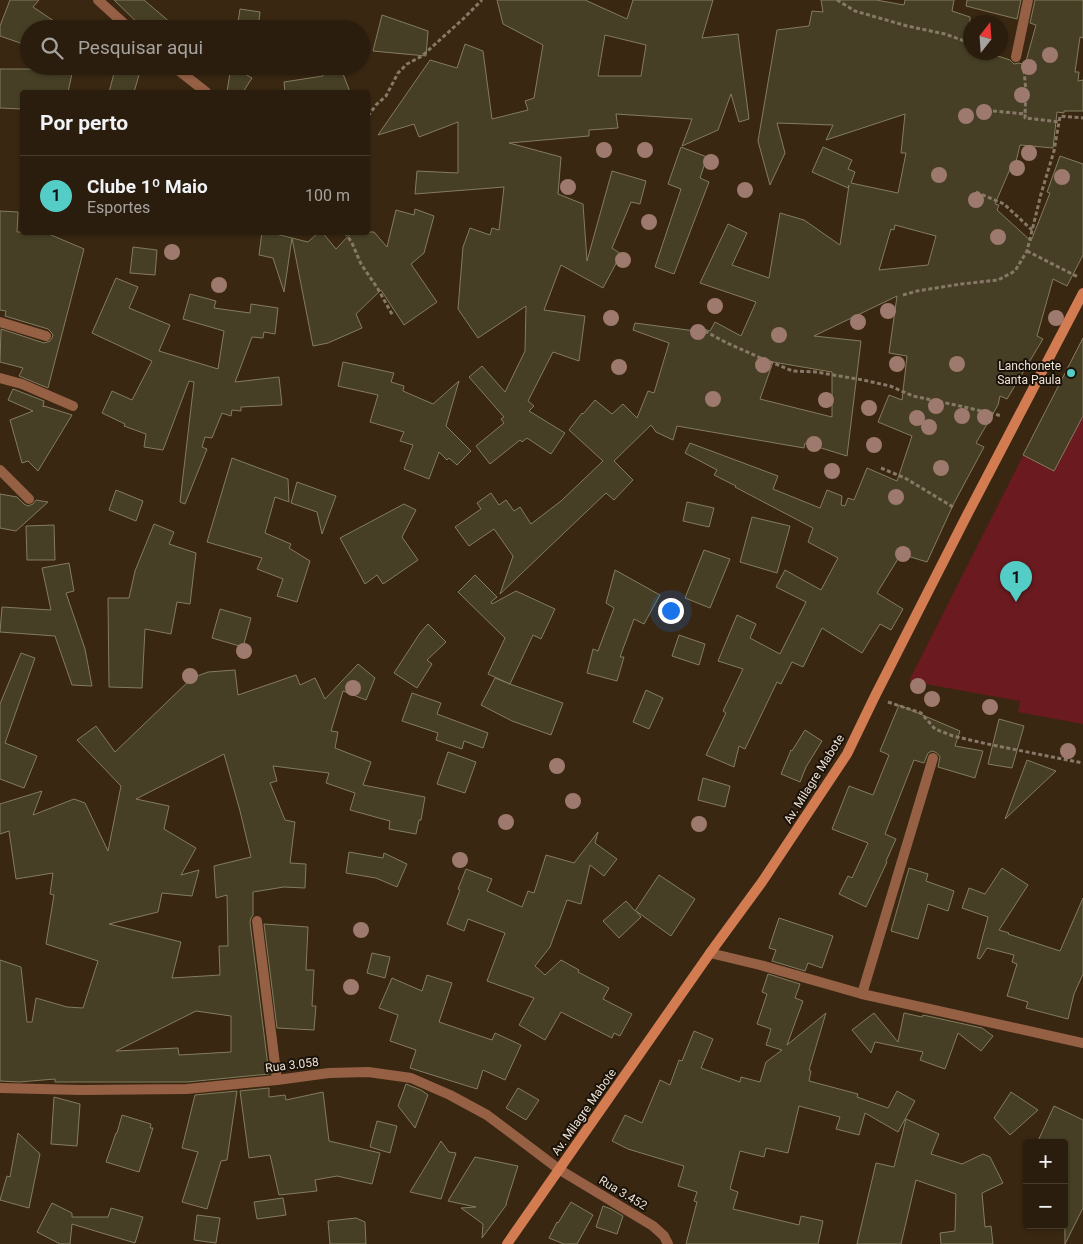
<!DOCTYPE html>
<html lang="pt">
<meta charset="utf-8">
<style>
:root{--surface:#2b1d0e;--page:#372a1c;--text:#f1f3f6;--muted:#a6a29e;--line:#473b2e;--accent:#54cdc6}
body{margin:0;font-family:Roboto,sans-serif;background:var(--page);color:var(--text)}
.controls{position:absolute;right:15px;bottom:15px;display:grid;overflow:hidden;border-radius:5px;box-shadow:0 1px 4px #0004}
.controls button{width:45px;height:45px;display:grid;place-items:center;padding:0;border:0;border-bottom:1px solid var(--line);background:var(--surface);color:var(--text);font:25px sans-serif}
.compass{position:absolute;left:963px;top:15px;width:45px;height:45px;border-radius:50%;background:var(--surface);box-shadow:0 1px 4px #0004;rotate:17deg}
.you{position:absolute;left:670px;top:610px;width:18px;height:18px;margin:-12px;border:4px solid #fff;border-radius:50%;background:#1a73e8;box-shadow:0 0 0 8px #1a73e833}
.badge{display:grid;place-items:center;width:32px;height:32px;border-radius:50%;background:var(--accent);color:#111;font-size:16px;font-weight:700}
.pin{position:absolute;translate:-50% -41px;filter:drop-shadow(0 1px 2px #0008)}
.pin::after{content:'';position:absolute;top:26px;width:18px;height:15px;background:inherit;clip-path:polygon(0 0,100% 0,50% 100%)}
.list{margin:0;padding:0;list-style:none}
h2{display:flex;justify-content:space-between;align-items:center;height:65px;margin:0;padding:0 20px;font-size:21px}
h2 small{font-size:16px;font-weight:400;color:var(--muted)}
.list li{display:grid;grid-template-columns:32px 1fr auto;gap:15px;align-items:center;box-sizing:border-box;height:80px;padding:0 20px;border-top:1px solid var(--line)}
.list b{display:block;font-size:19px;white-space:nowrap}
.list p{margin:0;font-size:16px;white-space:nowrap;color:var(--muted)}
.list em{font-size:16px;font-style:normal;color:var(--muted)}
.icon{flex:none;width:28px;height:28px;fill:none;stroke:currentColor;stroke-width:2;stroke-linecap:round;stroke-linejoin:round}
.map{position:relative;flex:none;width:1083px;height:1244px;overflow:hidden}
.search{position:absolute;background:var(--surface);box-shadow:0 1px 4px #0004;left:20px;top:20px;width:350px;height:55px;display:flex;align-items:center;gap:12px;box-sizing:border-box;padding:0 18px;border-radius:28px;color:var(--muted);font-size:19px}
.panel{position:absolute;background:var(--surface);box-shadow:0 1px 4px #0004;left:20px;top:90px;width:350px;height:145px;border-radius:5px}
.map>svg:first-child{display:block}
</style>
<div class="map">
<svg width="1083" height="1244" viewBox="0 0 1083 1244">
<rect width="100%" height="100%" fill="#392712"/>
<path fill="#6b1b1f" d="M1083,337V724L1018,712L1020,701L909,681Z"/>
<g fill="#463f25" stroke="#847c5f" fill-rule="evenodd">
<path d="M10,0H39L33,7L66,29H29V46L0,36V26Z"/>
<path d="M114,0H144L178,29H144Z"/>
<path d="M497,0H585L627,19L633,0H713L702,38L738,34L749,119L739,122L731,94L718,130L682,146L692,119L616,114L618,128L589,130V136L509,143L561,157L558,194L583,204L587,261L612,171L646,181L640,204L631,202L612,248L621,254L603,288L561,265L544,310L585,316L579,361L553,352L528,401L534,406L529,411L565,433L551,454L527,438L522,442L520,440L490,464L476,446L504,423L501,419L504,417L469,377L482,366L505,392L525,351L526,306L478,338L458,309L463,247L470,228L490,235L492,228L499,230L504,187L415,194L417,171L458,173V122L419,137L414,124L378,135L430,60L457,68L465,44L483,51L492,119L528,110L525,101L534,98L543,45L503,24ZM605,35L646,45L641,76H598Z"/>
<path d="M821,0H876L904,5L905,0H954L952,11L970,17V52H986L1010,60L1014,64L1019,63L1025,65L1036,25L1030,23L1035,0H1083V38L1080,37L1075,72H1079L1078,81L1083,80V111H1064V113L1057,112L1053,148L1020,145L1014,170L1010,169L995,204L999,205L997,210L1031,241L1050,193L1047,192L1060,156L1083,164V255L1067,286L1053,279L1037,336L1043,339L1007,399L1000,396L998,405L976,443L984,447L954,503L927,562L901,554L877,593L903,609L891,630L880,624L862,653L822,628L803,667L792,662L781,684L777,682L745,749L739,746L734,767L706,755L726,713L723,711L743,669L718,661L737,615L756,624L750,638L780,654L806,602L776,587L785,570L821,590L838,558L808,542L813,528L735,487L736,486L714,475L717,470L685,453L690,443L778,476L773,489L820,508L827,490L842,496L841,505L845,506L848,498L854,500L867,468L897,481L912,436L878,422L889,395L902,400L907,356L889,353L897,296L814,336L861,341L847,456L805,443L804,448L677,426L673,440L656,432L651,425L614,461L633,480L614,500L606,493L500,594L513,556L494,529L469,546L455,527L481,509L477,503L491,493L499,505L506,500L514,511L520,507L531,524L561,501L603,461L569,430L582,413L583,414L595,400L612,414L623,404L637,418L648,391L654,393L669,343L633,330L635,323L703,332L704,329L710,331L715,322L741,336L756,302L700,283L728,224L747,233L732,265L769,278L780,213L804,220L840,245L849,185L848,188L812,172L823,147L852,160L848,169L855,172L851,183L898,193L906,153H901L905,114L826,140L833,125L777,123L785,153L770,185L758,141L777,30L809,26L812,11L823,12ZM895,225L936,236L928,265L879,270L891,229L894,230ZM773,362L832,372V417L760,399Z"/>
<path d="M967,0H1021L1017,19L966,6Z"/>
<path d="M240,9L260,12L258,29H237Z"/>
<path d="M382,15L428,31L426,56L373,51Z"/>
<path d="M116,66H126L139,75L134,92H109Z"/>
<path d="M231,66L252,78L243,92H227Z"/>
<path d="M319,66H340L350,92H285L284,82L323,76Z"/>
<path d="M0,69H73L68,92H22V109L0,108Z"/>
<path d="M681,147L707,157L700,178L709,182L674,274L655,267L681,189L668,184Z"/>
<path d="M415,209L434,216L424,253L411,264L437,302L404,325L381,290L356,314L362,328L328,343L313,346L292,238L308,242L319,232H322L336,249L352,232H374L387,247L396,210L414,215Z"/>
<path d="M0,211L18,212L17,232H44L84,249L48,388L19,376L23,368L0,362L1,329L44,343L50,341L52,338L53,335L51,332L48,329L5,316L6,311L0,310Z"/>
<path d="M262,232H268L292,238L284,292L273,258L259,255Z"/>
<path d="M133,247L157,250L155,275L130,273Z"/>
<path d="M116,278L138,287L129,308L170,325L159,351L218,369L224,331L183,319L190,294L216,301L214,308L250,313L251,304L278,308L275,334L264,332L263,338L252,337L235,382L279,377L282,405L241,407V411L232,410L231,416L222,413L212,438L205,437L202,447L207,449L185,504L180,502L194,382L189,381L163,450L144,447L146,434L124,426L125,424L102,413L112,391L132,400L152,361L92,333Z"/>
<path d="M1083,338V416L1054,471L1023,455Z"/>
<path d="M343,362L394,373L391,382L404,386L403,391L433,404L459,381L446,426L471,451L457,465L449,458L447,460L439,452L429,479L404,469L413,445L400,441L404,432L370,422L378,395L338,386Z"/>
<path d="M13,389L44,401L43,407L44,406L72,415L38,471L28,461L22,463L10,420L33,411L8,400Z"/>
<path d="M232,458L288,479L289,502L275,497L265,533L291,544L289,548L310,561L297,602L277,596L283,579L257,569L262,558L207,542Z"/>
<path d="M297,482L336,496L322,534L317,512L291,503Z"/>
<path d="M116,490L143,501L136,521L109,510Z"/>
<path d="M0,494L17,497L24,504L28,506L33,504L36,500L48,502L16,531L0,528Z"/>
<path d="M687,502L714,508L709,527L683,521Z"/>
<path d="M404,504L416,510L402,537L418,560L383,584L377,575L365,584L340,538Z"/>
<path d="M752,517L790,526L777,573L740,562Z"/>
<path d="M154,524L174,532L169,544L196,553L190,604L177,602L171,634L145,629L142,688L109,687L108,598H129L135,571Z"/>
<path d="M54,525L55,560H27L26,526Z"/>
<path d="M704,550L730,559L710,608L685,598Z"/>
<path d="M69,563L74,591L66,593L85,649L92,686L72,685L55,636L0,632L2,607L51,610L42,568Z"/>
<path d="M615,570L660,595L644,624L634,619L620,657H624L617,681L587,673L593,649L598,651L614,608L606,603Z"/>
<path d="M475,575L497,597L491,602L492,604L516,591L555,609L541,639L533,635L510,684L563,703L551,735L512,721L481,705L495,678L510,684L488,674L505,638L458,592Z"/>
<path d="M220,609L251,618L243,647L212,638Z"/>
<path d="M428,624L446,642L427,660L432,664L417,688L394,673L420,633Z"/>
<path d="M679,635L705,644L699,665L672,656Z"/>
<path d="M21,653L35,658L5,743L37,756L24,788L0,779V704Z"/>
<path d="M358,664L375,678L366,700L343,691L331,731L338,732L335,748L371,762L363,785L425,797L421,820H419L416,834L389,829L390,821L350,810L355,793L326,783L329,773L273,766L277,781L270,783L285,820L295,822L290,863L306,864L305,888L284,887L253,892V915L251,918L250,922L269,1074L187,1082H55V1079L19,1082L0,1081V960L21,967L27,1022H32L36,998L67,1007L83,1008L98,961L46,944L54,895L50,894L53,873L16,879L9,831L0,834V804L42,791L33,815L74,799L85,803L108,851L121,786L77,740L96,726L115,752L192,678L208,672L235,670L238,695L296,675L300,685L315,678L325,699ZM224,754L240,811L251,857L214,866L216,898L227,895L228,946H219L220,975L172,978L181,942L109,924L158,912L162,893L192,896L199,870L181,875L196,848L164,829L169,806L136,799ZM196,1011L231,1016V1052L179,1055L178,1048L116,1051Z"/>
<path d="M646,690L663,698L649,729L633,722Z"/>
<path d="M412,693L441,703L437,714L488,733L483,748L464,741L462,749L436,740L438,733L402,721Z"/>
<path d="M899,705L960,731L955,746L983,751L975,778L938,767L940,757L938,754L935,752L932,751L928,753L924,763L914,760L885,834L896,839L886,861L887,862L866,907L839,894L848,876L852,878L868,843L832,829L849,786L873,795L889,755L880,751Z"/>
<path d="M999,719L1024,726L1012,768L988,764Z"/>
<path d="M805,730L822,741L806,767L800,782L781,774L791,750L792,751Z"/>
<path d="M448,752L476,762L465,793L437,784Z"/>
<path d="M1027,760L1056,771L1005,819Z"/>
<path d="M703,778L730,786L725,807L698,800Z"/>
<path d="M598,832L595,843L617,859L604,876L590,865L581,904L567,900L550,947L535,966L545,975L561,960L579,970L578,972L609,988L603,999L632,1014L620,1036L614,1033L612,1038L561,1012L545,1040L519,1025L534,998L487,981L505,933L468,919L464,931L447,924L460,890L458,889L466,869L492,879L487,891L522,907L528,891L534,893L546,855L574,863Z"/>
<path d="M349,852L383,858L384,853L407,864L397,887L376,878L346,873Z"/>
<path d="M909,868L928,874L926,881L954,891L948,911L928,904L918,939L891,931Z"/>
<path d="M1002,868L1028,885L999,930L1009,933L1008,934L1060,951L1083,898V974L1074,994L1068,1019L1026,1008L1028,1002L1007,996L1017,964L1012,962L1014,955L987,948L980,959L977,958L988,917L962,908L969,888L985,894Z"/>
<path d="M659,875L695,899L671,936L636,911L641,917L619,938L603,921L626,901L635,911Z"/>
<path d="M779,918L833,936L822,968L808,963L805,971L772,961L776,950L769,948Z"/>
<path d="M264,924L308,927L306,970H314L312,1006H316L314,1030L277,1028Z"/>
<path d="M372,953L390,957L385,978L367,973Z"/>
<path d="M768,974L800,984L795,998L803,1001L787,1045L826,1013L809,1070L811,1071L809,1081L858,1094L857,1097L888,1108L897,1091L915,1101L898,1132L865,1113L859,1135L836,1129L840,1117L799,1106L788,1153L766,1148L764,1157L740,1151L730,1189L738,1192L733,1209L799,1225L801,1216L823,1221L818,1244H686L697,1202L694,1201L697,1192L678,1186L684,1166L628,1149L612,1141L625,1115L642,1123L660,1080L670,1085L679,1060L682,1061L694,1031L713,1039L701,1068L740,1082L741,1077L760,1082L766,1062L782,1050L766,1045L771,1029L757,1024L767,994L762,992Z"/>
<path d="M427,975L452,983L439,1022L492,1040L495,1033L521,1045L505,1080L483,1070L477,1089L410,1068L416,1050L390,1041L398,1015L379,1008L392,978L422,991Z"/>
<path d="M874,1013L898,1042L904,1013L922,1017L923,1015L982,1028L993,1036L981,1051L958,1033L945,1069L920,1060L923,1052L875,1042L871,1053L852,1030Z"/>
<path d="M406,1084L421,1090L428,1095L415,1128L398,1106Z"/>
<path d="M269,1088V1097L285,1095L286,1100L323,1092L329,1141L380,1153L372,1184L337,1176L315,1180L317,1191L279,1195L270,1155L249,1158L240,1091Z"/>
<path d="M518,1088L539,1100L526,1120L506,1108Z"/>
<path d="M237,1091L227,1160L221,1161L207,1209L182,1202L198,1152L182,1148L195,1095Z"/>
<path d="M1011,1092L1038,1110L1010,1135L994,1118Z"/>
<path d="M54,1097L80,1104L77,1146L51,1144Z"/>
<path d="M1054,1106L1083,1120V1208L1065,1244L1064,1143H1037Z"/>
<path d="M122,1115L151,1124L150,1128H153L139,1172L106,1162L116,1133H117Z"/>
<path d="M906,1119L939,1134L931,1154L962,1164L983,1154L990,1157L1003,1183L982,1193L985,1227L991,1226L993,1244H941L940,1233L955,1231L956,1194L916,1180L901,1244H857L876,1163L894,1167Z"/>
<path d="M377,1121L397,1126L390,1153L370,1147Z"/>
<path d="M18,1133L40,1154L29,1208L0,1200L7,1176L10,1177Z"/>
<path d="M441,1141L449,1152L456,1153L441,1199L410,1192Z"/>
<path d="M475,1157L518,1166L506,1204H507L482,1238L483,1224L461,1208L476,1207L448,1201Z"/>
<path d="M283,1198L286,1215L257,1219L254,1202Z"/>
<path d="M571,1202L593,1215L577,1244H564L549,1238L557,1222L558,1223Z"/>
<path d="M52,1203L72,1213V1217H108L111,1208L143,1217L135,1243L72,1224L70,1244H60L37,1232Z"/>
<path d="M603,1206L611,1209L623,1216L617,1234L596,1227Z"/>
<path d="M197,1215L220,1218L216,1243L194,1240Z"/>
<path d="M356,1218L365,1222L366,1244H330L328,1221Z"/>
</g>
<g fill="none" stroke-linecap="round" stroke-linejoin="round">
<g stroke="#877867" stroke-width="3" stroke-dasharray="4 2.5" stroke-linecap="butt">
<path d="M837,0L855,11L907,26L945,34L970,43"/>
<path d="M1024,70L1026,92L1025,114"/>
<path d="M993,111L1025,114V118L1059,122L1060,116L1083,118"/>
<path d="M368,116L376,105L386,96L398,73L407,64L422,56L463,19L482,0"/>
<path d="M976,192L1004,204L1032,230"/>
<path d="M345,232L352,243L361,264L378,289L393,316"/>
<path d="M1027,251L1078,277"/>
<path d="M903,295L917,291L961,284L998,280L1015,271L1027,251L1041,194L1054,151L1059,122"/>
<path d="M699,328L727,343L763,359L793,371L816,372L863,380L890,386L913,396L960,406L1002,416"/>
<path d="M881,468L905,478L953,507"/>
<path d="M888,702L921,713L935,729L953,736L992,745L1083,763"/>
</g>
<g stroke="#966045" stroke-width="10">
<path d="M98,0L130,29"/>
<path d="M1016,57L1028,0"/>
<path d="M173,66L206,92"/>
<path d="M0,322L46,336"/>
<path d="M0,378L22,384L73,406"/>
<path d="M0,470L29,499"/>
<path d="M257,921L277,1080"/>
<path d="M710,953L760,965L862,994L1083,1043"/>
<path d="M862,994L933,758"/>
<path d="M0,1088L81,1090L187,1089L277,1080L329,1073L368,1072L411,1078L450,1095L487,1115L560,1170L653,1226L664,1236L668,1244"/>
</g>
<path stroke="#d37c51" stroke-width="10" d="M507,1244L710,953L762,882L847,754L874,698L967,515L1083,293"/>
</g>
<g fill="#9e796e">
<circle cx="1050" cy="55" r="8"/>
<circle cx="1029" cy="67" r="8"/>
<circle cx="1022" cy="95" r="8"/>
<circle cx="984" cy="112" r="8"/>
<circle cx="966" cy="116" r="8"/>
<circle cx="604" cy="150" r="8"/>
<circle cx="645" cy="150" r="8"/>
<circle cx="1029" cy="153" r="8"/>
<circle cx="711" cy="162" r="8"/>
<circle cx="1017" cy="168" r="8"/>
<circle cx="939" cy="175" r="8"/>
<circle cx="1062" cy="177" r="8"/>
<circle cx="568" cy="187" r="8"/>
<circle cx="745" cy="190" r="8"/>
<circle cx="976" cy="200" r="8"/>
<circle cx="649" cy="222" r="8"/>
<circle cx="998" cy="237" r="8"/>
<circle cx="172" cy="252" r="8"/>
<circle cx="623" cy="260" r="8"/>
<circle cx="219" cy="285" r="8"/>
<circle cx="715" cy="306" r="8"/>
<circle cx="888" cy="311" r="8"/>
<circle cx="611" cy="318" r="8"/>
<circle cx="1056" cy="318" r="8"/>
<circle cx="858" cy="322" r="8"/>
<circle cx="698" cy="332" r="8"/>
<circle cx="779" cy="335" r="8"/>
<circle cx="897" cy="364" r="8"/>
<circle cx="957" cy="364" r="8"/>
<circle cx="763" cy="365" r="8"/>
<circle cx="619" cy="367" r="8"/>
<circle cx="713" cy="399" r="8"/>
<circle cx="826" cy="400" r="8"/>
<circle cx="936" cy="406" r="8"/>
<circle cx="869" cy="408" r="8"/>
<circle cx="962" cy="416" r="8"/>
<circle cx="985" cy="417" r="8"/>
<circle cx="917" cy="418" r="8"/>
<circle cx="929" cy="427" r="8"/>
<circle cx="814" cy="444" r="8"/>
<circle cx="874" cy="445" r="8"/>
<circle cx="941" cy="468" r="8"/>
<circle cx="832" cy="471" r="8"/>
<circle cx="896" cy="497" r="8"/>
<circle cx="903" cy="554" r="8"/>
<circle cx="244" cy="651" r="8"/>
<circle cx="190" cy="676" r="8"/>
<circle cx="918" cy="686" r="8"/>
<circle cx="353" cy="688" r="8"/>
<circle cx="932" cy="699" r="8"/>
<circle cx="990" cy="707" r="8"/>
<circle cx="1068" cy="751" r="8"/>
<circle cx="557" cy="766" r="8"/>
<circle cx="573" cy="801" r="8"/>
<circle cx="506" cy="822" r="8"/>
<circle cx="699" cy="824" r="8"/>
<circle cx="460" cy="860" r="8"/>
<circle cx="361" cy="930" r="8"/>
<circle cx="351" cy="987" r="8"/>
</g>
<circle fill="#54cdc6" stroke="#1a1209" stroke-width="2" cx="1071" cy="373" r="5"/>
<g text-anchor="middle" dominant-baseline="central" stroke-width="4" stroke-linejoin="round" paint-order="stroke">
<g font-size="12" fill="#ede1d5" stroke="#1a1209" text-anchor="end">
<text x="1061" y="366">Lanchonete<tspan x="1061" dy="14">Santa Paula</tspan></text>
</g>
<g font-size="12" fill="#ede1d5" stroke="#1a1209">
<text transform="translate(814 779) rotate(-58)">Av. Milagre Mabote</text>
<text transform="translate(292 1065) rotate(-7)">Rua 3.058</text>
<text transform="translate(584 1112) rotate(-55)">Av. Milagre Mabote</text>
<text transform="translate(623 1193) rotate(31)">Rua 3.452</text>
</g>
</g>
</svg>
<div class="controls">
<button>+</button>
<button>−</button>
</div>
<svg class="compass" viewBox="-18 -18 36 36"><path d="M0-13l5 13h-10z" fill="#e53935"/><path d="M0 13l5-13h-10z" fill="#a6a29e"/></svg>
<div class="you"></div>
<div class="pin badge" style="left:1016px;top:602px">1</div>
<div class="search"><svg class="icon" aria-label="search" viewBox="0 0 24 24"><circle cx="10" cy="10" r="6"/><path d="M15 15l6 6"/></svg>Pesquisar aqui</div>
<section class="panel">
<h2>Por perto<small></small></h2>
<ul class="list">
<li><span class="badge">1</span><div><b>Clube 1º Maio</b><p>Esportes</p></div><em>100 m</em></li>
</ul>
</section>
</div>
